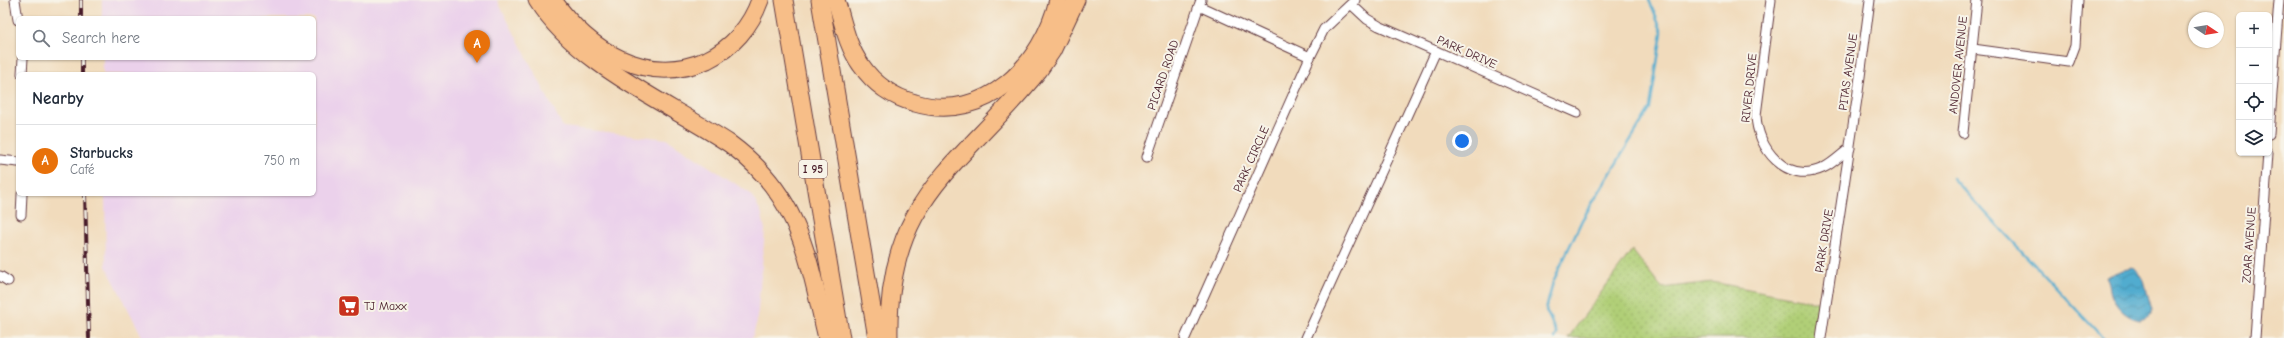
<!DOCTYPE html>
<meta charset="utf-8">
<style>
:root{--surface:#fff;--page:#f6f6f7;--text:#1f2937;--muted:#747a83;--line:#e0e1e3;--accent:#2563eb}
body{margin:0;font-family:"Comic Neue",sans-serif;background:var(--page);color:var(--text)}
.controls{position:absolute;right:12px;top:12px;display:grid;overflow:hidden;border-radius:6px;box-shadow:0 1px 3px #0004}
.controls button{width:36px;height:36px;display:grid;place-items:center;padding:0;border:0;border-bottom:1px solid var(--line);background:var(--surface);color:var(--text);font:20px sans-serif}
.compass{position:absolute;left:2188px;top:12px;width:36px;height:36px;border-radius:50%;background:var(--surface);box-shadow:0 1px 3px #0004;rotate:102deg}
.you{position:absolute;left:1462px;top:141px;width:14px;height:14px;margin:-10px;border:3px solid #fff;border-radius:50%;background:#1a73e8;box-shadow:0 0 0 6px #1a73e833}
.badge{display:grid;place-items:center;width:26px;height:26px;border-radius:50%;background:var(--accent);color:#fff;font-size:13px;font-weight:700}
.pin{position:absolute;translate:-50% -33px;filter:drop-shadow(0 1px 2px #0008)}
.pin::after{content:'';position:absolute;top:21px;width:14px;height:12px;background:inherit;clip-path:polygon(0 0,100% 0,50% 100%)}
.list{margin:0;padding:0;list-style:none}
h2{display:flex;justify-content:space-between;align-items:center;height:52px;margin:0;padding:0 16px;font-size:17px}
h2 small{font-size:13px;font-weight:400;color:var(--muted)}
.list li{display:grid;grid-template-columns:26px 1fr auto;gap:12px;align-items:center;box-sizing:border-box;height:72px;padding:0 16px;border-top:1px solid var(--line)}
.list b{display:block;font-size:15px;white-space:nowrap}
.list p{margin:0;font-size:13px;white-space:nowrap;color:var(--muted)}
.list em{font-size:13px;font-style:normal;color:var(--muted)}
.icon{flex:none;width:22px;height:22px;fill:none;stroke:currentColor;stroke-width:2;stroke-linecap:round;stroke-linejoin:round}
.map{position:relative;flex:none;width:2284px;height:338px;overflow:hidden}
.search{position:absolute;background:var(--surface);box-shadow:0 1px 3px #0004;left:16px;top:16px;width:300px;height:44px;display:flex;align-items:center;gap:10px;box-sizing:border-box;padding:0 14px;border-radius:6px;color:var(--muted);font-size:15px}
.panel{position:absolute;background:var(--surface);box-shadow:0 1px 3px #0004;left:16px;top:72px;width:300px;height:124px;border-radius:6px}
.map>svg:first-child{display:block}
</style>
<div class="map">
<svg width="2284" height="338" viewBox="0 0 2284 338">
<defs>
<pattern id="green-dots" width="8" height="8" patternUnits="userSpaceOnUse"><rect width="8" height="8" fill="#b0cf77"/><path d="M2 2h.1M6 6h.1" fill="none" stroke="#99b167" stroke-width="1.8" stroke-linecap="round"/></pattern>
<pattern id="water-waves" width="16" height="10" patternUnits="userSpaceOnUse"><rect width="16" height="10" fill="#51accf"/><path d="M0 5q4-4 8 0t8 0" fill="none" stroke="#458ba8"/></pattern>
</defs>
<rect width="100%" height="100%" fill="#f7f3e8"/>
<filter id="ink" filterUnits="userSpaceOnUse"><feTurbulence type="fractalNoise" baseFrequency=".025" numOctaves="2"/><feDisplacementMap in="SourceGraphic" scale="8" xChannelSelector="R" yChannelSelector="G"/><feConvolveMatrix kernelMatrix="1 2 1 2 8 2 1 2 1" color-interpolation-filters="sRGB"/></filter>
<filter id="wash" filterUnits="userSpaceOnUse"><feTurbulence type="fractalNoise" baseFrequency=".012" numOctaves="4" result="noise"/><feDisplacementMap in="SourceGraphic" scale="16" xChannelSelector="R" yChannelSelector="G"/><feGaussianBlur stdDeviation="0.9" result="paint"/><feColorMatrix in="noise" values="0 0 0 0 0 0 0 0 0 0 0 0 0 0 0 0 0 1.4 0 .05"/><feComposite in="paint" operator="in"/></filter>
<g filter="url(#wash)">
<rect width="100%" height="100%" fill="#f1dbbc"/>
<path fill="#ebd1eb" d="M102,0H497L563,127L667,139L751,194L762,215L765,230L757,321L752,338H143L106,266L105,194H314V74H103V58H314V18H102Z"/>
<path fill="url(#green-dots)" stroke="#7d7751" d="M1632,250L1662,288L1712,282L1821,303L1815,338H1568Z"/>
<path fill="url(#water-waves)" stroke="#4e667d" d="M2133,268L2144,281L2152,310V314L2141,320C2128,319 2115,307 2111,294C2109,288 2110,282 2106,277L2123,270Z"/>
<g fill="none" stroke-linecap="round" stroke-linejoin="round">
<g stroke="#51accf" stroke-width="2.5">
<path d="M1953,178L2103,338"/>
<path d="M1555,338L1557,334L1546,310L1553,282L1582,220L1650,108L1662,32L1649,0"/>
</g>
</g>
</g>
<g filter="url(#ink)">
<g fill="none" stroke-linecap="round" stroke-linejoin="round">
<g stroke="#633b41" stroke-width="11">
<g id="street">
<path d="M15,0L18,20"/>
<path d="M1771,0L1756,115C1757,148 1786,185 1823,168C1832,164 1842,154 1850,148"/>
<path d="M1352,5L1367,19L1379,26L1577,113"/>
<path d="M1199,6L1310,57"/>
<path d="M1973,49L2069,62L2075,46L2078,0"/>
<path d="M22,74L23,58"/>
<path d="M1963,133L1977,0"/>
<path d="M2269,134L2279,0"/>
<path d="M1147,157L1201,0"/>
<path d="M0,160L18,162"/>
<path d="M21,215L22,194"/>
<path d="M0,276L8,281"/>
<path d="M1185,338L1310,57L1324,29L1355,0"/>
<path d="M1306,338L1436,51"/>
<path d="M1821,338L1858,92L1870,0"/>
<path d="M2255,338L2268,153"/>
</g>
</g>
<g stroke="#633b41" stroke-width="19">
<g id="highway">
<path d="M537,0C576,64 668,103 730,144C801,196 808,259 827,338"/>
<path d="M553,0C588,50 646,87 707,60C732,48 751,26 760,0"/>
<path d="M784,0L841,338"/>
<path d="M820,0L877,338"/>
<path d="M836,0C843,22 847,46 861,65C874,84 893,97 915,103C985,124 1043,64 1058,0"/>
<path d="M889,338C886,196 961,167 1039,70L1052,51L1076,0"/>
</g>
</g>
<use href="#street" stroke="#fff" stroke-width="9"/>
<use href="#highway" stroke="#f7be88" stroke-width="17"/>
<g stroke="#4a1f2b" stroke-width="4">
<g id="rail">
<path d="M81,0V18"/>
<path d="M82,58V74"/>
<path d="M85,194L89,338"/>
</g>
</g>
<use href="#rail" stroke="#f7f3e8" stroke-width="2.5" stroke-dasharray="8" stroke-linecap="butt"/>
</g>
</g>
<defs>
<g id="supermarket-square" transform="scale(1.15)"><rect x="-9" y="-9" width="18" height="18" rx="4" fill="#c8321e" stroke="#f7f3e8"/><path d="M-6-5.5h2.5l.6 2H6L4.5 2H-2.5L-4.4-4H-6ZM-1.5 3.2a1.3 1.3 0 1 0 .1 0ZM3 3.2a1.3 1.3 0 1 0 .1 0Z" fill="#fff"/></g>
</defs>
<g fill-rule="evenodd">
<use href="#supermarket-square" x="349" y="306"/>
</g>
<g text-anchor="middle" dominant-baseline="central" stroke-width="4" stroke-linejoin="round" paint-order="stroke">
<rect fill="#f7f3e8" stroke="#7e5f64" stroke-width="1" x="799" y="160" width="28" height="18" rx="3"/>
<g font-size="11" font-weight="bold" fill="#4a1f2b">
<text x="813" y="169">I 95</text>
</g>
<g font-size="12" fill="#4a1f2b" stroke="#f7f3e8">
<text transform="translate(1467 52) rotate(24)">PARK DRIVE</text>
<text transform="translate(1958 65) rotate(-84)">ANDOVER AVENUE</text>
<text transform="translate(1848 72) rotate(-82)">PITAS AVENUE</text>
<text transform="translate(1163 75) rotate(-71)">PICARD ROAD</text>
<text transform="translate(1749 88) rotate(-84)">RIVER DRIVE</text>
<text transform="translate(1251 159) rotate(-66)">PARK CIRCLE</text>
<text transform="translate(1824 241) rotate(-81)">PARK DRIVE</text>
<text transform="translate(2249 245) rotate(-86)">ZOAR AVENUE</text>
</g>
<g font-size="12" fill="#4a1f2b" stroke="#f7f3e8" text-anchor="start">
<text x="364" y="306">TJ Maxx</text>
</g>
</g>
</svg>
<div class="controls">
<button>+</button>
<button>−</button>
<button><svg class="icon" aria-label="locate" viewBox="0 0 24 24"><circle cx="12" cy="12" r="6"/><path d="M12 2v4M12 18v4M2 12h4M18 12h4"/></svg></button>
<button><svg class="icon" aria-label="layers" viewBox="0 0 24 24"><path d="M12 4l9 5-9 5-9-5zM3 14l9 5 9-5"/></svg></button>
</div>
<svg class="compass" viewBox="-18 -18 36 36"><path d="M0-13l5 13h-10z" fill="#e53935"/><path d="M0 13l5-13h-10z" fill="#747a83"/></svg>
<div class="you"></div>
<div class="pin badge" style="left:477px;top:63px;background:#e8710a">A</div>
<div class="search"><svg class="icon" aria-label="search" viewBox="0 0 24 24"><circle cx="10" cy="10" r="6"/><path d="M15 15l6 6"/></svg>Search here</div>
<section class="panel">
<h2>Nearby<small></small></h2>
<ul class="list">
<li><span class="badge" style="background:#e8710a">A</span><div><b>Starbucks</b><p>Café</p></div><em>750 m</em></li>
</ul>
</section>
</div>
